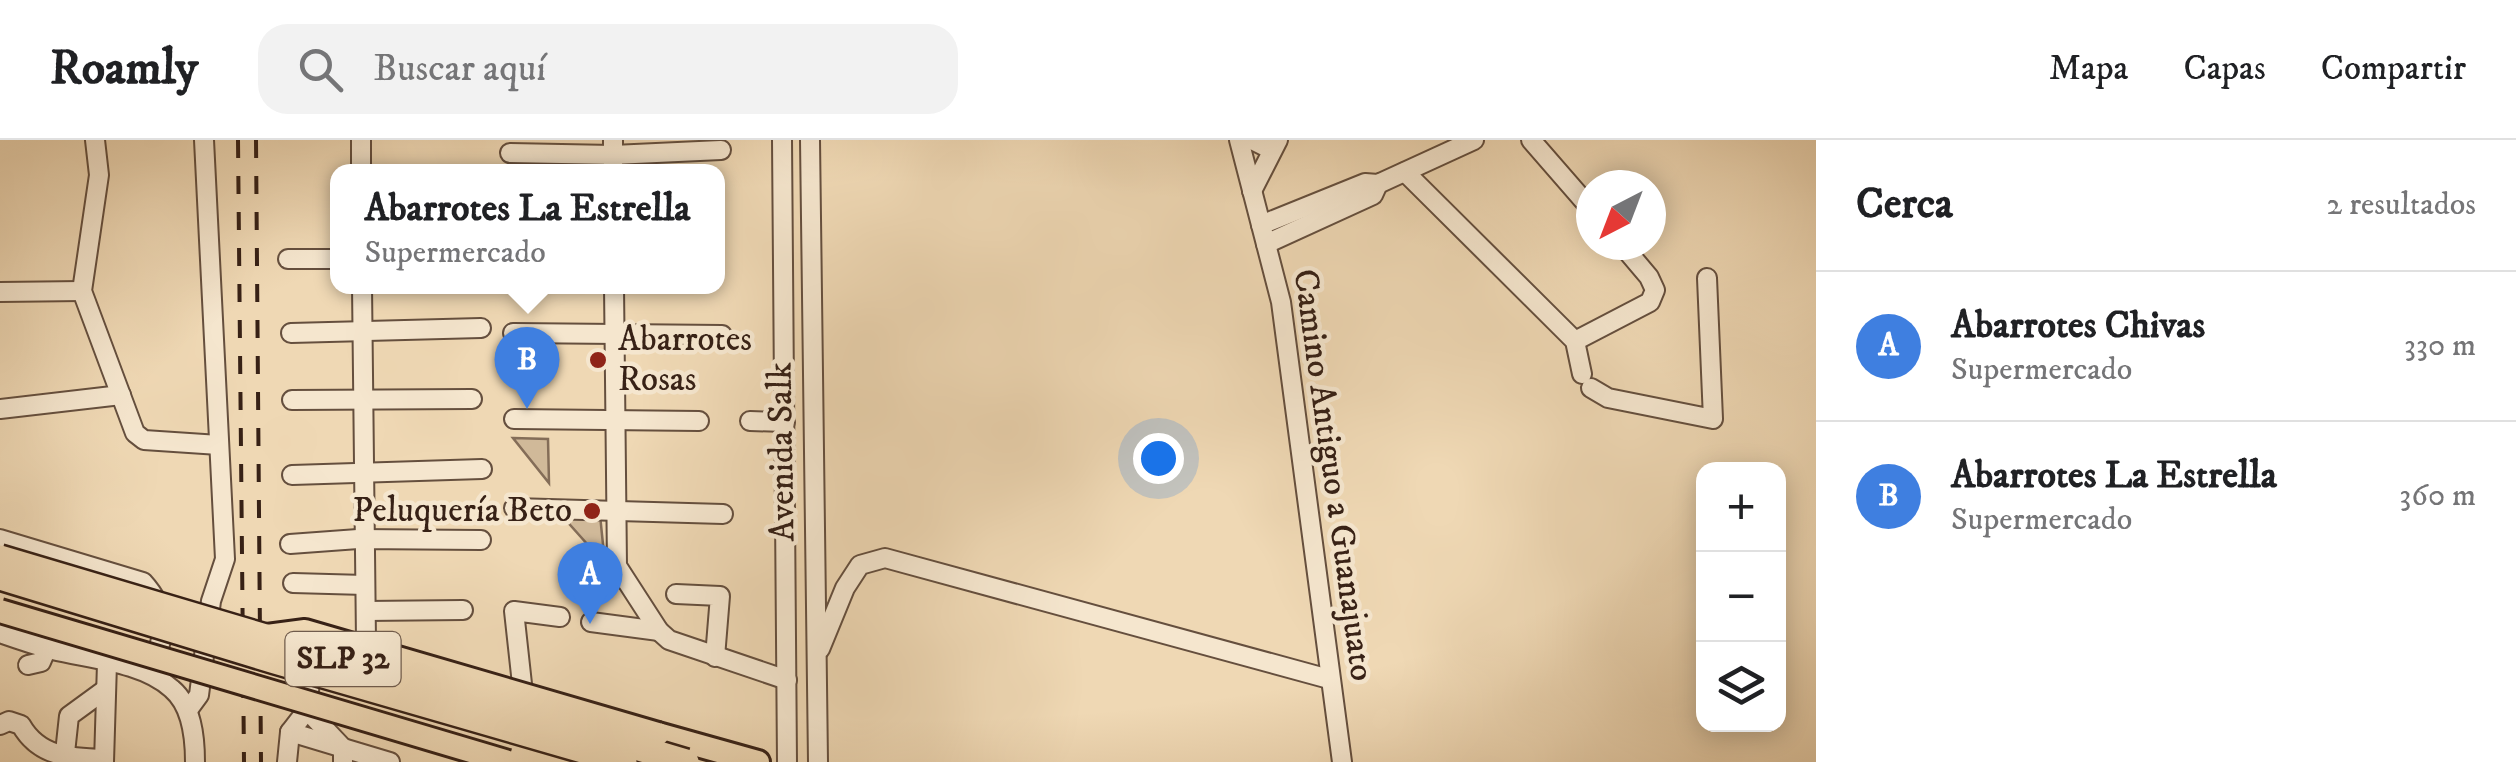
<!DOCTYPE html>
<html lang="es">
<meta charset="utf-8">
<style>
:root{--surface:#fff;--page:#f2f2f2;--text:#202124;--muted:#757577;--line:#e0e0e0;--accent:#1a73e8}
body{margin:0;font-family:"IM FELL DW Pica",serif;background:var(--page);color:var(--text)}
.controls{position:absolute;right:30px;bottom:30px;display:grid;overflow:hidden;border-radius:20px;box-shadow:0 5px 25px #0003}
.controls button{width:90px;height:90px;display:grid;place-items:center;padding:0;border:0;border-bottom:2px solid var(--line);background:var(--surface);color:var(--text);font:50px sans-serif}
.compass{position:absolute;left:1576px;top:30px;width:90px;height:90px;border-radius:50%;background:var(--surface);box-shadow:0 5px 25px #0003;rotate:222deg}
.you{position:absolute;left:1158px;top:318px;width:35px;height:35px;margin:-25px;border:8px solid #fff;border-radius:50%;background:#1a73e8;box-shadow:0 0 0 15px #1a73e833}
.badge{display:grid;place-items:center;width:65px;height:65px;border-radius:50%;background:var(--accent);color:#fff;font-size:32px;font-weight:700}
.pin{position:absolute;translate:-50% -82px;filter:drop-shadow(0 2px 5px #0008)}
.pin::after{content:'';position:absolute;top:52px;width:35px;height:30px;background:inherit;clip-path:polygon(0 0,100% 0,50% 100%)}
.popup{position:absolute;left:330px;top:24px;width:395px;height:130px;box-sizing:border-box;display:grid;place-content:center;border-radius:20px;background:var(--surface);filter:drop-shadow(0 2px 8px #0005);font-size:32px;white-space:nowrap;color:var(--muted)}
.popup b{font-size:38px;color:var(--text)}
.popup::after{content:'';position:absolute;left:50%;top:100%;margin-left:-20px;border:20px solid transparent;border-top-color:var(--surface)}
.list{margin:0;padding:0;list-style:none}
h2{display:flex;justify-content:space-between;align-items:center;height:130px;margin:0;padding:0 40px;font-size:42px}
h2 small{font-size:32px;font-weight:400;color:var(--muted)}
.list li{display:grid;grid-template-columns:65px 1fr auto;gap:30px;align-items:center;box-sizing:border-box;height:150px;padding:0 40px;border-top:2px solid var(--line)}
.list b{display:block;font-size:38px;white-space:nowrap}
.list p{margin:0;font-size:32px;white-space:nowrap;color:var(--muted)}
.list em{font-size:32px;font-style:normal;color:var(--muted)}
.icon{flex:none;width:55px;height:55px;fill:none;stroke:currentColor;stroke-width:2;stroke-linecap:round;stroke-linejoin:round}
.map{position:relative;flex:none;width:1816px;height:622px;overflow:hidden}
header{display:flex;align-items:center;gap:60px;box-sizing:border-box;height:140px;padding:0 50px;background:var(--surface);border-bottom:2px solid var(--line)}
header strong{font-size:48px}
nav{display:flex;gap:55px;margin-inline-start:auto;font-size:35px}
.search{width:700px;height:90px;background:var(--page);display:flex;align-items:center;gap:25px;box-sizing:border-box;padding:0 35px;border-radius:30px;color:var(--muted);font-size:38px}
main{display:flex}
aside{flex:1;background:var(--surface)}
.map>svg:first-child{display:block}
</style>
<header>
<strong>Roamly</strong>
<div class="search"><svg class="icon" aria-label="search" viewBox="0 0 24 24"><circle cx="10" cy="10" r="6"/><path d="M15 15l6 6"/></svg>Buscar aquí</div>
<nav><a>Mapa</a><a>Capas</a><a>Compartir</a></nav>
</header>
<main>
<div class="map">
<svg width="1816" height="622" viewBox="0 0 1816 622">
<rect width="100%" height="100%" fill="#efd8b4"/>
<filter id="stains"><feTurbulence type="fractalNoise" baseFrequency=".002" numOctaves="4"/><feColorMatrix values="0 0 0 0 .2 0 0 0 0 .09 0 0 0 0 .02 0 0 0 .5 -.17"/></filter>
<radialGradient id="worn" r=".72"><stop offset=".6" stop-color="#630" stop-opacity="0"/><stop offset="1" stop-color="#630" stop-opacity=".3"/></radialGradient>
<g fill="#d0b999" stroke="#846d58" stroke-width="2.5">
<path d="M513,298L548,299L549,343Z"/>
<path d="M600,375L605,424L564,378Z"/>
</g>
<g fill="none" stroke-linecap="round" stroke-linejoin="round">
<g stroke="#654f3e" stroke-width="22">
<g id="minor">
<path d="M95,0L99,35L82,151L135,293L144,300L219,305"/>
<path d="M361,0V31"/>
<path d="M613,0V31"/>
<path d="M782,0L787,622"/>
<path d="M810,0L818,622"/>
<path d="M1239,0L1281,162L1342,622"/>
<path d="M1531,0L1591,69"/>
<path d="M1254,1L1272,10"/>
<path d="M510,13L613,15L721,10"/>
<path d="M1405,32L1575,201L1582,234"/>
<path d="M1252,51L1278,0"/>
<path d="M1261,85L1365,43L1378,44L1474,0"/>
<path d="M1266,104L1373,55L1378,44"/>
<path d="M288,119H337"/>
<path d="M362,146L366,500"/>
<path d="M614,146L617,426L659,491L669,500L787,540"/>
<path d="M0,152L82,151"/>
<path d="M291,193L481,188"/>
<path d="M513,193L722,195"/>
<path d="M1575,201L1650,162L1655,150L1649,137L1622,105"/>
<path d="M1591,248L1608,258L1713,279L1707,138"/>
<path d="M292,260L472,259"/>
<path d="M0,269L121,255"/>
<path d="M514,279L699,281"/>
<path d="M750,281L785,282"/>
<path d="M292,335L482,329"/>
<path d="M514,368L723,374"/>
<path d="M0,399L143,442C165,466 172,498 147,524"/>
<path d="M290,404L358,399L481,400"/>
<path d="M293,443L365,445"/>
<path d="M676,454L720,456L715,517"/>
<path d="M366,471L463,470"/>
<path d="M591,482L659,491"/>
<path d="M0,493C17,499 35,505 53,510C90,519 143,522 172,549C192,566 195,597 195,622"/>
<path d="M820,509L845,448L860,425L885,418L1329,539"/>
<path d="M312,522L307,570L343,608V622"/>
<path d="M28,525L41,522L47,508"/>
<path d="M522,544L514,471L560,477"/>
<path d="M188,570L199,555L211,461L225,419L204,0"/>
<path d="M0,585L9,581L21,585C39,617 70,618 104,619"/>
<path d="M290,592L390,622"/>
<path d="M64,622L69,576L106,549"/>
<path d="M104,622L107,523"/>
<path d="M287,622L290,592L307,570"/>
</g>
</g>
<g stroke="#372116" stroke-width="28">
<path id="major" d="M658,594L758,622"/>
</g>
<use href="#minor" stroke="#f5e6ce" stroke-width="18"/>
<use href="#major" stroke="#efd8b4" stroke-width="22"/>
<g stroke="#372116" stroke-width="4" stroke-dasharray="18 18" stroke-linecap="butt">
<path d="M238,0L244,622"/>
<path d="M256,0L261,622"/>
</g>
<g stroke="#372116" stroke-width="28" stroke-linecap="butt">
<g id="major-bridge">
<path d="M0,471L508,622"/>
<path d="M267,496L305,491L658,594"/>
</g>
</g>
<g stroke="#372116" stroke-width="30" stroke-linecap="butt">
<g id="highway-bridge">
<path d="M0,418L686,622"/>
<path d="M0,437L275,521L624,622"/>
</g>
</g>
<use href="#major-bridge" stroke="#efd8b4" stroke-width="22"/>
<use href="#highway-bridge" stroke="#efd8b4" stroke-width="25"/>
</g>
<g fill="#8f2418" stroke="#f5e6ce" stroke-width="4">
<circle cx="598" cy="220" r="10"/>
<circle cx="592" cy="371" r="10"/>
</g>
<g text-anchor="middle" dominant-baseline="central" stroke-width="9" stroke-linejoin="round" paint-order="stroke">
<rect fill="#f5e6ce" stroke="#705c4d" stroke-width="2.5" x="285.5" y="492" width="115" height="54" rx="8"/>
<g font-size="32" font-weight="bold" fill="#372116">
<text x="343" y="519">SLP 32</text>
</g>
<g font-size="35" fill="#372116" stroke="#f5e6ce" text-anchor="start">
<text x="618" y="200">Abarrotes<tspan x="618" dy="40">Rosas</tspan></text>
<text x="572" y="371" text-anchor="end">Peluquería Beto</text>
</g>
<g font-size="35" fill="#372116" stroke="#f5e6ce">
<text transform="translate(782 312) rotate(-91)">Avenida Salk</text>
<text transform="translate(1333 335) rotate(82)">Camino Antiguo a Guanajuato</text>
</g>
</g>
<rect width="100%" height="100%" filter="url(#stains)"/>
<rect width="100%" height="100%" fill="url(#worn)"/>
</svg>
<div class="controls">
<button>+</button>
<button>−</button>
<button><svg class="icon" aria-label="layers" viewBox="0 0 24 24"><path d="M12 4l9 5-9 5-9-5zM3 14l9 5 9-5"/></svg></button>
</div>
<svg class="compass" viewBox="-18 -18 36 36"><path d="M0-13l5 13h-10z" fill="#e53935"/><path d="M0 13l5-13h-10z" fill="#757577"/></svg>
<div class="you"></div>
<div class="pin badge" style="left:590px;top:484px;background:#3f7fe0">A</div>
<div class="pin badge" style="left:527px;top:269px;background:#3f7fe0">B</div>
<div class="popup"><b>Abarrotes La Estrella</b>Supermercado</div>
</div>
<aside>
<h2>Cerca<small>2 resultados</small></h2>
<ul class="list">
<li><span class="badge" style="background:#3f7fe0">A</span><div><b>Abarrotes Chivas</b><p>Supermercado</p></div><em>330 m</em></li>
<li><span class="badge" style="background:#3f7fe0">B</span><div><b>Abarrotes La Estrella</b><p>Supermercado</p></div><em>360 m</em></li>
</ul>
</aside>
</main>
